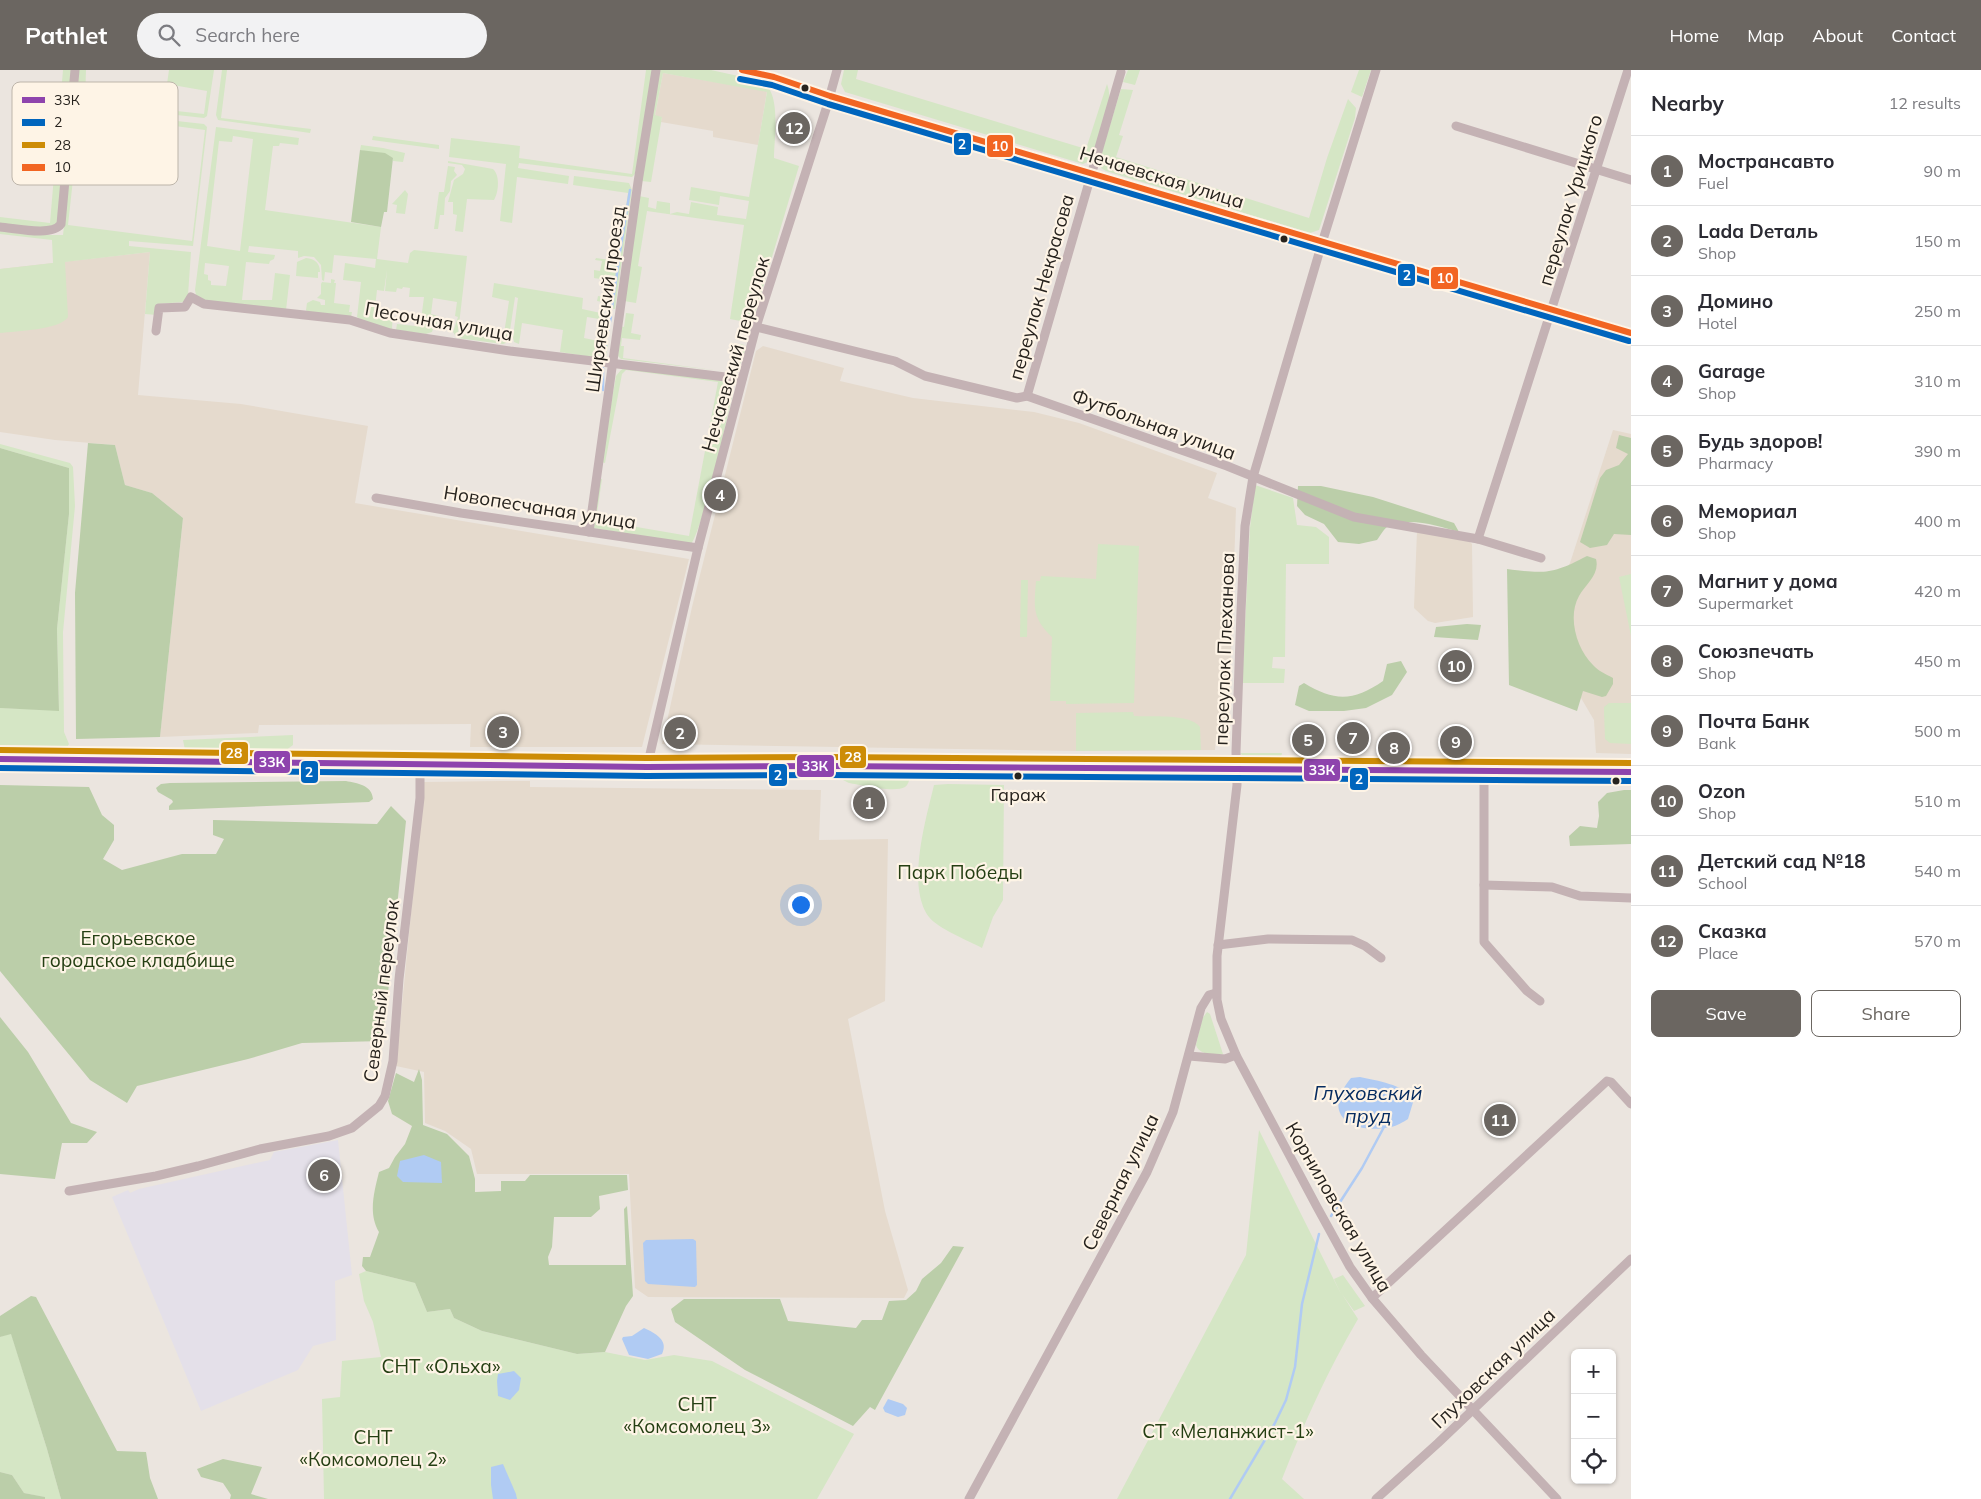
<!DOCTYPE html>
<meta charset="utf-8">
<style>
:root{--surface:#fff;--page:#f2f2f3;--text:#2b2b33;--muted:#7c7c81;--line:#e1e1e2;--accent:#6b6661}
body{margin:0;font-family:Mulish,sans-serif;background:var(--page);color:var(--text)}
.controls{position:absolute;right:15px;bottom:15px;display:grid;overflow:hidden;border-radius:8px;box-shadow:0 1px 4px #0004}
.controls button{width:45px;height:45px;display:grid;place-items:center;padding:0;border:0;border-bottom:1px solid var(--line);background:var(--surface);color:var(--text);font:25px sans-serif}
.you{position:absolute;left:800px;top:834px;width:18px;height:18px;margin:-12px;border:4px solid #fff;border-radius:50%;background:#1a73e8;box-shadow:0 0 0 8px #1a73e833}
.badge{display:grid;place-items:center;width:32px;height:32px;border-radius:50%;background:var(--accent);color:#fff;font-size:16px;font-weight:700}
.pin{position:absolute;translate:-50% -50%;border:2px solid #fff;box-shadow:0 1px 5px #0006}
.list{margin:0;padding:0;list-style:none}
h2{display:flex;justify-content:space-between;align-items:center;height:65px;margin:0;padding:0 20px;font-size:21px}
h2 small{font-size:16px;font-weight:400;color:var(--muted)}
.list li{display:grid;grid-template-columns:32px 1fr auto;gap:15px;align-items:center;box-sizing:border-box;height:70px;padding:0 20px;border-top:1px solid var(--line)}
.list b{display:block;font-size:19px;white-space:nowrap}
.list p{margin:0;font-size:16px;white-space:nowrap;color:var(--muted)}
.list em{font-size:16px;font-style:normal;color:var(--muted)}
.actions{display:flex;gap:10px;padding:15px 20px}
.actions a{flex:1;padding:11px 0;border:1px solid var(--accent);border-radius:8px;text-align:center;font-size:18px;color:var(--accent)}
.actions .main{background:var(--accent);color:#fff}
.icon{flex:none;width:28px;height:28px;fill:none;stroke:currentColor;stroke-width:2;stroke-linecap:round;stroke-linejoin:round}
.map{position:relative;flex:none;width:1631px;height:1429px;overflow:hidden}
header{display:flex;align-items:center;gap:30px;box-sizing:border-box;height:70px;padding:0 25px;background:var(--accent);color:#fff}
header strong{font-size:24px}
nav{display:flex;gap:28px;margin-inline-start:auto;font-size:18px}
.search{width:350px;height:45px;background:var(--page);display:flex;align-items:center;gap:12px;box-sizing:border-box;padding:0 18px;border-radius:28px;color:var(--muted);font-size:19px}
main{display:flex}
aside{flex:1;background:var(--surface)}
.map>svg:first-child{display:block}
</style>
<header>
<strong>Pathlet</strong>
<div class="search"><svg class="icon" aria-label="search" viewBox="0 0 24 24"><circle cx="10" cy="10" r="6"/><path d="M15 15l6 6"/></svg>Search here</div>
<nav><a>Home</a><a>Map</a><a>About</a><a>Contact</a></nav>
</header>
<main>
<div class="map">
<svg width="1631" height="1429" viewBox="0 0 1631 1429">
<rect width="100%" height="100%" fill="#ebe5df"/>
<path fill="#e4e0e9" d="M338,1070L352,1205L335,1211L336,1270L313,1276L298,1300L201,1341L112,1127L128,1120L130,1123L139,1119L270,1090L274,1082Z"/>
<g fill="#e5dacd">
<path d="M663,3L767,21L758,75L713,67V61L661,52L662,47L655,46Z"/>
<path d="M150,182L138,325L241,334L368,356L355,433L689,489L642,677H470L471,654L259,655L258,663L160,667L183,448L152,423L125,415L115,375L55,370L0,362V199Z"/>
<path d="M763,276L844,298L840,311L913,328L1034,342L1079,353L1217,403L1208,428L1236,438L1228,669L1216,668L1215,680L1076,681L662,674L692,537L756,281Z"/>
<path d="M1613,360L1631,364V684L1596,683L1594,650L1535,550L1570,493Z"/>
<path d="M1417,461L1467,469L1472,474L1473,547L1435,553L1428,551L1414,538Z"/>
<path d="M502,711H530V717L821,720L819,770L888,769L885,931L848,949L885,1141L908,1220L904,1228L648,1227L635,1218L629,1104H477L471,1079L445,1061L425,1053L424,1002L396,996L424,712Z"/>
</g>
<g fill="#d5e6c5" fill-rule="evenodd">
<path d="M63,0H72L58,152L50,158L0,154V147L50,153Z"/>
<path d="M79,0H86L85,31L204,44L207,21L167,14L169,0H214L207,46L204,48L78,34L76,31Z"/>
<path d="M222,0H227L221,48L311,59L310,63L218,50L216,45Z"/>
<path d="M646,0H653L635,104L632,107L519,93L518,98L569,106L568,114L517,107L512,153L500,151L506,94L449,87L451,68L520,76L519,88L632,104Z"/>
<path d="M659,0H711L761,11C782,21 774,68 774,88L799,96L753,251L751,253L730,249L744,155L647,141L638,196L642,197L636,233L624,231L639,126L649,128L648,137L656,139L657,131L670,133V144L677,142L689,144L691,132L718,137L717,145L746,149L749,131L720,126L719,135L689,130L691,117L749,127L767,22L663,3L655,45L662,47L651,112L641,111Z"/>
<path d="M844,0H858L856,9L1086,79L1107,14C1115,34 1099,68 1092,87L1090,91L1083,94L845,22L841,14Z"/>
<path d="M1128,0H1140L1135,15L1123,12Z"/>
<path d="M1359,0H1371L1362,27L1351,22Z"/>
<path d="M1121,19L1133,20L1119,65L1123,66L1116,87L1309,148L1327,88L1348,29L1356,38L1355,48L1319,160L1310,163L1106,101L1101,98L1099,91Z"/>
<path d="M77,40L204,54L207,57L193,176L129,171V176L191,182L188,225L184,232L157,234V245L145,244L150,182L65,192L68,247C60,260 16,261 0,263V199L53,193L52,170L0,164V161L32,165H63ZM94,45L101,46L99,69L112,70V77H118L122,49L205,60L192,171L68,155L77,73L96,75V70L81,67L83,51L93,53Z"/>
<path d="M216,57L299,68L298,75L280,73L279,76H273L265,140L381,157L377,189L408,193L410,183L414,180L467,186L458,263L503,270L509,231L492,227L494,213L583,228L582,239L610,245L609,260L607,263L603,262L605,250L587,247L584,268L608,273L606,288L604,289L560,282L563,260L522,253L519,274L514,272L513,267L518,228L515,227L509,267L506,273L503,274L457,268L453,262L458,247L455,246L457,232L433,228L431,244L438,246L436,260L433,259L432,262L426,264L396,260L397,254L415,256L416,250H421L424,227H409L410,218L403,217L402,219L397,218L396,222L385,221L387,200L384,221L377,220L375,238L393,240L392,259L374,257L357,247L361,212L343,210L345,193L375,198L376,189L334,185L332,203L325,202L324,211L322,210L321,195L314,187L304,186L298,188V181L249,176L248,182L275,185L274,189L270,191L269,194L246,192L242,230H272L275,203L290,205L286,240L201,230L196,225L195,220ZM233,66L253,69L240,181L207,176L219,71L232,72ZM205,193L229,196L226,216L211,215V211L208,210V205L204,204Z"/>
<path d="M373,66L439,75V79L372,70Z"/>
<path d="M361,75L383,78L405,83L403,92L393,91V88L360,80Z"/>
<path d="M448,91L493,99C500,105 499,122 494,130L467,129L463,162L455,161L457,145L453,144V132H448L454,110L463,104L465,99L462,95L448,93Z"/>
<path d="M448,96L455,97L454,101L457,105L451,111L450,121L445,128L444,145H440L438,159H434L439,122H444Z"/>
<path d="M574,106L629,113L632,120L615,239L607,238L608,233L597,231L598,226L611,228L613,211L594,208V200L600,201L602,191L595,190L596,188L618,191L628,123L573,115Z"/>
<path d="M405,120L408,124L405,144L396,143L397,135L392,134Z"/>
<path d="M306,188C315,189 320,193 320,202H318V208L296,206L297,192Z"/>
<path d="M331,209L335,210L334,213H336L334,233L350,235L349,242H352L351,247L307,242L306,240L307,233L313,230L320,232L321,235H325V230L317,228L321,224V214L322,212L331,213Z"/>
<path d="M626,243L634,244L631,263L641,265L640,270L622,268L621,276H624L623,288L721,301L621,289L618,286L620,256L624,257Z"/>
<path d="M741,274L744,275L745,281L739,297L734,301C729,293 733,279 741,274Z"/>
<path d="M626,297L731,311L733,323C727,347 702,464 690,475L594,458L598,408L602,409L596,450L689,466L718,312L626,300L622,304L605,393L601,392L616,306L621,300Z"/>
<path d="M0,374L70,393L73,397L75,436L63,562L64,662L69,674L67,677L0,675V638L59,640L57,559L69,444V398L0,378Z"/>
<path d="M1255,415L1293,428L1297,455L1316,457L1329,467V494H1286L1285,587H1273L1272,598L1285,599L1284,613H1242L1250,458Z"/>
<path d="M1098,474L1139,476L1134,633L1066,634V631H1050L1052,567C1032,548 1034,537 1036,511H1040L1041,506L1096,509Z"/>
<path d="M1631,504V566L1619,507Z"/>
<path d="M1021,510H1028L1027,567H1020Z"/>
<path d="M1609,633H1631V674L1610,673L1605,669L1604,641V637Z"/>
<path d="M1133,642L1134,646C1151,647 1190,643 1200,657L1201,680L1076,681V643Z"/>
<path d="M293,665V675L285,681L190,682L185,680L183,670Z"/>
<path d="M1240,683H1282L1281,687L1278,689H1246Z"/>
<path d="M846,704H907L910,707C909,711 908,715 905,717C895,723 860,715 849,713L843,710L842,706Z"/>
<path d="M948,714L1004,715L1003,830L993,847L982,878C969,871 937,858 929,847C906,816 926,749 934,715Z"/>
<path d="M1207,942L1210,944L1223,984C1214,985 1199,985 1196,975L1202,949Z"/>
<path d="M1259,1060L1341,1224L1334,1209L1343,1205L1365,1236L1354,1241L1342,1224L1358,1249C1328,1300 1304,1353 1282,1409L1304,1429H1117L1246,1185Z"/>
<path d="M366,1201L415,1213L427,1242L450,1239L454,1248L482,1261L577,1284L605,1282L645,1290L674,1285L712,1291L854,1364L817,1429H324L322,1329L340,1327L342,1291L381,1287L373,1252L364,1231L359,1204Z"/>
<path d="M11,1263L47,1379L61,1429H45L44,1427L24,1423L12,1405L0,1402V1267Z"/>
</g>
<g fill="#bbcea9">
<path d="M360,80L385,83L393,88L387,142H384L381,157L351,152Z"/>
<path d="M1619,365L1631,368V465L1614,464L1607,475L1590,478L1580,472L1600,408L1606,400L1619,395L1628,384L1616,378Z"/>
<path d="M88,373L115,375L125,415L152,423L183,448L160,667L76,669L75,523Z"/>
<path d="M0,378L69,398V444L57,559L59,641L0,638Z"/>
<path d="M1298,416H1321L1373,427L1454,453L1459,462C1438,456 1408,446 1387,457C1383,460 1380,466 1377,470L1359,474L1338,472L1324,454L1305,445L1297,436Z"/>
<path d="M1587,486L1596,489C1600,504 1586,514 1579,526C1567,547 1577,580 1593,595C1598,601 1606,604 1613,608V614L1606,626L1602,627L1583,621L1577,641L1509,615L1507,499C1545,504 1553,504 1587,486Z"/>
<path d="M1467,554L1481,555L1478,570L1434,567L1436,557Z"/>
<path d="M1401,591L1407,602L1392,625L1366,638L1344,641H1309L1295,635L1299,616L1304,613C1335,632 1354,631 1383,611L1387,594Z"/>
<path d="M346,711C357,713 372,715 373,729L369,732L169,740V736L173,732L172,730L158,722L156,718L161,714L170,713Z"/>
<path d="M0,715L89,717L102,745L114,755V770L103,789L122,800L182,784H216L224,769L213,765V750L377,754L391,736L406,751L383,971L302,973L248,989L137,1016L127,1033L90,1010L0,901Z"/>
<path d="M1624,720H1631V774L1570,776L1569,766L1580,756L1597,758L1599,746L1598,732L1607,723Z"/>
<path d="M0,947L28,982L71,1053L97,1062L87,1073H62L55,1109L0,1104Z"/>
<path d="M419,999L422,1010L423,1055L447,1064L469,1086L475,1109V1122L501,1121V1111H525L530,1105H627L628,1120L599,1126L600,1139L591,1147H554L552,1177L548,1187L549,1195H626L624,1139L627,1136L633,1226L626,1236L605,1282L577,1284L482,1261L454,1248L450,1239L427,1242L415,1213L366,1201L362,1196L363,1187H370L379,1162C368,1144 374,1122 379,1102L389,1098L395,1087L405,1074L412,1056L392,1044L388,1031L396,1003L414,1012Z"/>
<path d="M953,1176L964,1177L875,1340L870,1337L853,1356L745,1300L675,1252L671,1239L684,1229H780L788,1251L856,1258L862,1250H882L889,1231L906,1230L916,1221L922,1209L941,1193Z"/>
<path d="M31,1226L36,1227L117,1381L146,1382L150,1408L158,1429H61L47,1379L11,1264L0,1267V1246Z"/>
<path d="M223,1389L262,1397L251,1424L268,1429H230L231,1425L223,1413L201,1407L197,1399Z"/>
<path d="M0,1402L12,1405L24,1423L45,1427V1429H0Z"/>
</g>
<g fill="#b0cbf3">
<path d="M1360,1007C1378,1011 1402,1014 1414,1029L1408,1049C1403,1052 1397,1056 1391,1057C1354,1065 1319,1046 1351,1008Z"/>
<path d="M424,1085L441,1092L442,1113L403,1112L397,1106L400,1091Z"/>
<path d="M693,1169L696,1171L697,1215L695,1217L648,1214L645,1211L643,1173L646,1170Z"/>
<path d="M644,1258C655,1263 669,1270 662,1284L648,1289L629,1285L622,1269L623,1267L632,1266Z"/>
<path d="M514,1301L521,1308L519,1320L510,1330L498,1326L497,1311L498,1304Z"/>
<path d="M888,1329L903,1334L907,1338L905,1345L898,1347L885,1342L883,1338Z"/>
<path d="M503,1394L516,1424L517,1429H493L491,1415V1397Z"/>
</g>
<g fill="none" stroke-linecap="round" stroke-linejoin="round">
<g stroke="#b0cbf3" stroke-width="2.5">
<path d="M620,182L630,120"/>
<path d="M612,237L619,190"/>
<path d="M608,261L611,247"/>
<path d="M604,287L606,273"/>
<path d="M603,320V298"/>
<path d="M1331,1146L1362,1098L1384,1057"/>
<path d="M1230,1429L1275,1353L1286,1330L1295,1297L1302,1234L1319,1164"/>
</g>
<g stroke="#c4b2b4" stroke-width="9">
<path d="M742,0L774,7L830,26L1631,263"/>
<path d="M1376,0L1322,173L1253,407L1245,456L1241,541L1236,682L1237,715L1217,886V930L1221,949L1236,985L1317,1137L1350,1197L1372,1228L1421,1285L1557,1429"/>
<path d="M1456,56L1631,110"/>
<path d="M0,157C15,158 52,167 61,154L75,0"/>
<path d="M756,257L895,291L925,306L1017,328L1027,326L1227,396L1354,447L1478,469L1541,488"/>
<path d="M156,261L159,238L185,237L191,227L204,234L350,250L390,263L510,281L742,309"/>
<path d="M1027,326L1121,2"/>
<path d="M376,428L461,443L698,478"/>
<path d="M589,462L638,112L656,0"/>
<path d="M1478,469L1628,0"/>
<path d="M0,689L647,697L827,696L1631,702"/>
<path d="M647,697L698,478L756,257L827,36L837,0"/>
<path d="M1484,701V872L1527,921L1540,931"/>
<path d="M1484,815L1552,817L1580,826L1631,828"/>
<path d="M1218,875L1268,869L1352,870L1365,876L1381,888"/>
<path d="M1189,986L1225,989L1236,985"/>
<path d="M69,1121L156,1106L198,1096L260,1079L329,1066L352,1058L379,1036L385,1026L393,991L399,909L420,728V694"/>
<path d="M1372,1228L1607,1011L1611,1012L1631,1034"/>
<path d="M969,1429L1147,1102L1173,1042L1201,938L1209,925L1216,923"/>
<path d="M1376,1429L1438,1373L1631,1189"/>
</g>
<g stroke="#fef4e6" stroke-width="10">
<path id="bus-1" d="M0,689L647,697L827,696L1631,702"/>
</g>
<g stroke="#fef4e6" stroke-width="10">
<g id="bus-2">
<path d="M740,9L772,15L828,34L1629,271"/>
<path d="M0,698L647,706L827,705L1631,711"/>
</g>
</g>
<g stroke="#fef4e6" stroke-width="10">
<path id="bus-3" d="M0,680L647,688L827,687L1631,693"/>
</g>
<g stroke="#fef4e6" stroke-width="10">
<path id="bus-4" d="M742,0L774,7L830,26L1631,263"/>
</g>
<use href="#bus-1" stroke="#8e44ad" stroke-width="6"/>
<use href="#bus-2" stroke="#0065bd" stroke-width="6"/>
<use href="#bus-3" stroke="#cd8c06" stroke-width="6"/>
<use href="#bus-4" stroke="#f26522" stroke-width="6"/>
</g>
<g fill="#26221d" stroke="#fef4e6" stroke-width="2">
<circle cx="805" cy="18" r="4.5"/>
<circle cx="1284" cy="169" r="4.5"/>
<circle cx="1018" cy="706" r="4.5"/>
<circle cx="1616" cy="711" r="4.5"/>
</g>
<g text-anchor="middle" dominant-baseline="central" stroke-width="4.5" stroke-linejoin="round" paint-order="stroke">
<g font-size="18" fill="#26221d" stroke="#fef4e6">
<text x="1018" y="724">Гараж</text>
</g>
<g font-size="19" fill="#26221d" stroke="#fef4e6">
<text transform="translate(1162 107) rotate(17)">Нечаевская улица</text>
<text transform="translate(1570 130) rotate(-73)">переулок Урицкого</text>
<text transform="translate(1041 217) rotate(-74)">переулок Некрасова</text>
<text transform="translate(605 229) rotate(-82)">Ширяевский проезд</text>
<text transform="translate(439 251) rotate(10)">Песочная улица</text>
<text transform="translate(735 284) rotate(-74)">Нечаевский переулок</text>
<text transform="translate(1154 354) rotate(20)">Футбольная улица</text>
<text transform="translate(540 437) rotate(9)">Новопесчаная улица</text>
<text transform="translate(1224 579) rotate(-88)">переулок Плеханова</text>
<text transform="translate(381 921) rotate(-83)">Северный переулок</text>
<text transform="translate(1120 1112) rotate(-64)">Северная улица</text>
<text transform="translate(1339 1137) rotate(60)">Корниловская улица</text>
<text transform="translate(1493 1298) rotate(-44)">Глуховская улица</text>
</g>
<g font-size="19" fill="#253f13" stroke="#fef4e6">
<text x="960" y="802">Парк Победы</text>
<text x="138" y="868">Егорьевское<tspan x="138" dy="22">городское кладбище</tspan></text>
<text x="441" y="1296">СНТ «Ольха»</text>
<text x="697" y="1334">СНТ<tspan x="697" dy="22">«Комсомолец 3»</tspan></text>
<text x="1228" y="1361">СТ «Меланжист-1»</text>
<text x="373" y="1367">СНТ<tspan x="373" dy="22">«Комсомолец 2»</tspan></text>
</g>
<g font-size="20" font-style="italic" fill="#062c60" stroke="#fef4e6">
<text x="1368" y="1022">Глуховский<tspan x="1368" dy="23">пруд</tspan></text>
</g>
</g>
<rect x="12" y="12" width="166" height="103" rx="8" fill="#fef4e6" stroke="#bdb5aa" stroke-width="1"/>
<rect x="22" y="27" width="23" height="6" fill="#8e44ad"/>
<rect x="22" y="49" width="23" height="7" fill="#0065bd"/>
<rect x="22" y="72" width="23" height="6" fill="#cd8c06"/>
<rect x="22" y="94" width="23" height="7" fill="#f26522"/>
<g font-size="14" fill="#26221d">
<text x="54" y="35">33К</text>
<text x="54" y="57">2</text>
<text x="54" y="80">28</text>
<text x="54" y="102">10</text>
</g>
<g stroke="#fef4e6" stroke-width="2">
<rect x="953" y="62" width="19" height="24" rx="5" fill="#0065bd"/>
<rect x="986" y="64" width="28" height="24" rx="5" fill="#f26522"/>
<rect x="1397" y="193" width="19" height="24" rx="5" fill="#0065bd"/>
<rect x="1430" y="196" width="29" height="24" rx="5" fill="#f26522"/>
<rect x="220" y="671" width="29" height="24" rx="5" fill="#cd8c06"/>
<rect x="839" y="675" width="28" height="24" rx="5" fill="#cd8c06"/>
<rect x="253" y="680" width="38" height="24" rx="5" fill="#8e44ad"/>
<rect x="796" y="684" width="39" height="24" rx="5" fill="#8e44ad"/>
<rect x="1303" y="688" width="38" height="24" rx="5" fill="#8e44ad"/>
<rect x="300" y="690" width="19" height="24" rx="5" fill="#0065bd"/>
<rect x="768" y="693" width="20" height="24" rx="5" fill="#0065bd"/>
<rect x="1349" y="697" width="20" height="24" rx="5" fill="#0065bd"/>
</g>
<g font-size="14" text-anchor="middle" font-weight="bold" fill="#fff">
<text x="962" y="79">2</text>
<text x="1000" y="81">10</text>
<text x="1407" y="210">2</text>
<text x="1445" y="213">10</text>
<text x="234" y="688">28</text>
<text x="853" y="692">28</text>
<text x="272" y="697">33К</text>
<text x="815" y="701">33К</text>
<text x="1322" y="705">33К</text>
<text x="309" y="707">2</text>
<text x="778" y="710">2</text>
<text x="1359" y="714">2</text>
</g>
</svg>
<div class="controls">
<button>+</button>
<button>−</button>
<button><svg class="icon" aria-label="locate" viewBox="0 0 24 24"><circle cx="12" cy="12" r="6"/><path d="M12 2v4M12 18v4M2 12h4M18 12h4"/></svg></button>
</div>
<div class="you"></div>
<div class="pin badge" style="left:869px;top:733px">1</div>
<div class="pin badge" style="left:680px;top:663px">2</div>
<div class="pin badge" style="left:503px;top:662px">3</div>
<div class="pin badge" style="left:720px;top:425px">4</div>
<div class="pin badge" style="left:1308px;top:670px">5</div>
<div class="pin badge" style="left:324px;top:1105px">6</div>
<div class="pin badge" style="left:1353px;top:668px">7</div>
<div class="pin badge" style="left:1394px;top:678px">8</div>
<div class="pin badge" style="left:1456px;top:672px">9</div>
<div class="pin badge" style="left:1456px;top:596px">10</div>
<div class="pin badge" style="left:1500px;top:1050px">11</div>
<div class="pin badge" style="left:794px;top:58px">12</div>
</div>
<aside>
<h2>Nearby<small>12 results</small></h2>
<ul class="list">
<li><span class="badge">1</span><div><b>Мострансавто</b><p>Fuel</p></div><em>90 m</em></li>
<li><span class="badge">2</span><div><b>Lada Dеталь</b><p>Shop</p></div><em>150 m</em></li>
<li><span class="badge">3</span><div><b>Домино</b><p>Hotel</p></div><em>250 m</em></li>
<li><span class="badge">4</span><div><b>Garage</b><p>Shop</p></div><em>310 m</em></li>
<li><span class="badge">5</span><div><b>Будь здоров!</b><p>Pharmacy</p></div><em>390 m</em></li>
<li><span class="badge">6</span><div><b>Мемориал</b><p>Shop</p></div><em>400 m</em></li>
<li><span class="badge">7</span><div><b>Магнит у дома</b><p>Supermarket</p></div><em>420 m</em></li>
<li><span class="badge">8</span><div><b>Союзпечать</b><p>Shop</p></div><em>450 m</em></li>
<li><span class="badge">9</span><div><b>Почта Банк</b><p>Bank</p></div><em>500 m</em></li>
<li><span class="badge">10</span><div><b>Ozon</b><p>Shop</p></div><em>510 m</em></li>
<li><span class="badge">11</span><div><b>Детский сад №18</b><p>School</p></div><em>540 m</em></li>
<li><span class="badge">12</span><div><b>Сказка</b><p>Place</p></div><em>570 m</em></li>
</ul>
<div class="actions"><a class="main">Save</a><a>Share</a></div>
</aside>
</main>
